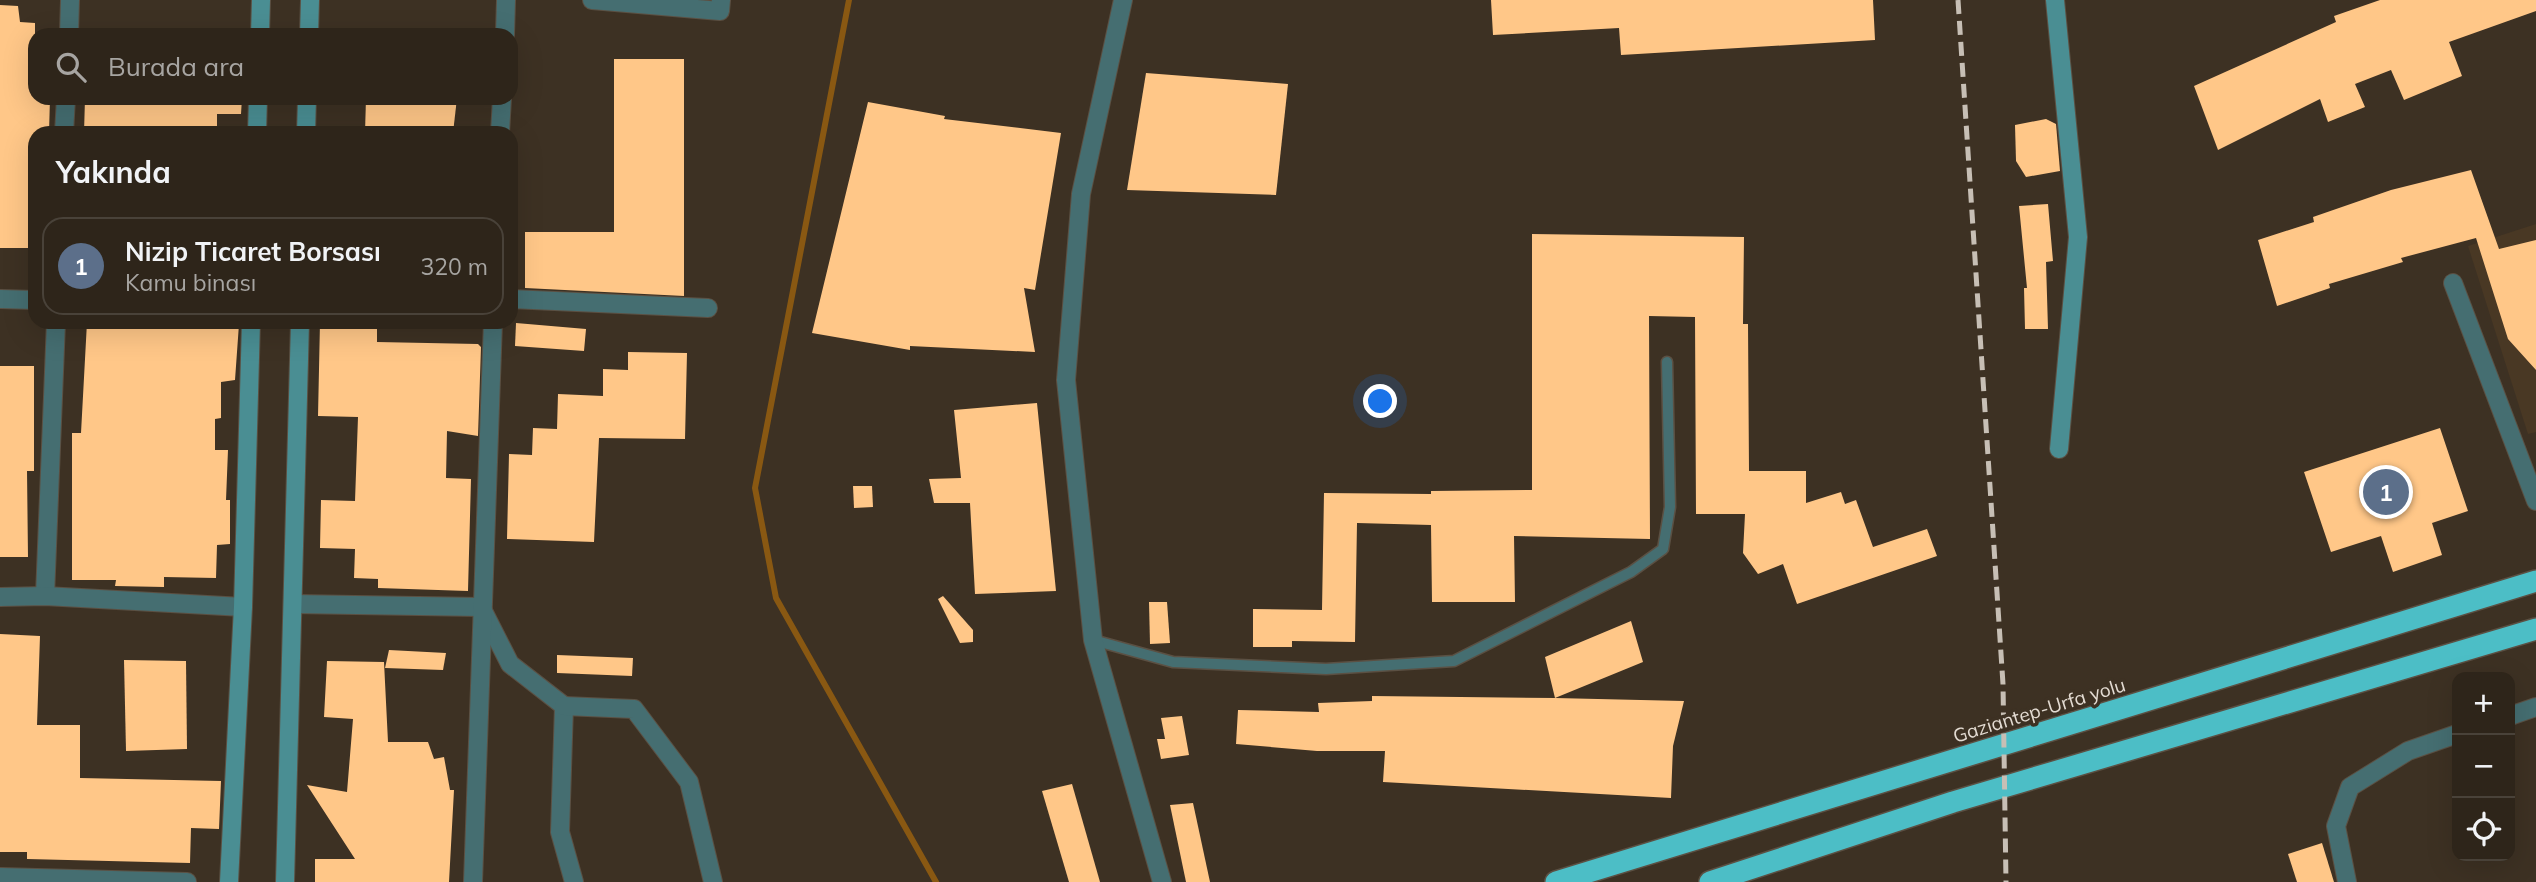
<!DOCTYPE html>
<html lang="tr">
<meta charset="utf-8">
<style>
:root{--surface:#2e251a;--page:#3a3127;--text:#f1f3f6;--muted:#a7a5a2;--line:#494239;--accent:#8bbbb9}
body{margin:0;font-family:Mulish,sans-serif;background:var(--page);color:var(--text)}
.controls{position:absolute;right:21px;bottom:21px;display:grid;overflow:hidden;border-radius:14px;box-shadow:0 7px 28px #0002}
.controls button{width:63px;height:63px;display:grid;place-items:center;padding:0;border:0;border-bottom:2px solid var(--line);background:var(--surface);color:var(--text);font:35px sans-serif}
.you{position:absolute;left:1381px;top:402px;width:24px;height:24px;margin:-18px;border:5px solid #fff;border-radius:50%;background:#1a73e8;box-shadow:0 0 0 10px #1a73e833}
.badge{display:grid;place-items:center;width:46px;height:46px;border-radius:50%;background:var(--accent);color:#fff;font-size:23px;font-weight:700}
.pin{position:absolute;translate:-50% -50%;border:4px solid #fff;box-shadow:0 2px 7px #0006}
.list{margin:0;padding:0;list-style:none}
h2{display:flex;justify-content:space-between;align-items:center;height:91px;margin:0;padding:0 28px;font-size:30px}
h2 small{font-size:23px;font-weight:400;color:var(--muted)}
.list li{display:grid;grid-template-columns:46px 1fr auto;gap:21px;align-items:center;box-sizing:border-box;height:98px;margin:0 14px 14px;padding:0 14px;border:2px solid var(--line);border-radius:21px}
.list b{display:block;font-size:26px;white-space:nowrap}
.list p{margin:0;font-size:23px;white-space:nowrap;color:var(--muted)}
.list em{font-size:23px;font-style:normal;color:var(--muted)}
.icon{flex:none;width:38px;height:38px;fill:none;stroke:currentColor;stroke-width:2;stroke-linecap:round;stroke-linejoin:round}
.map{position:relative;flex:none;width:2536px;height:882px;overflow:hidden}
.search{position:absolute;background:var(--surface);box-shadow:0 7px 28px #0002;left:28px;top:28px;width:490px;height:77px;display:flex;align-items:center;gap:18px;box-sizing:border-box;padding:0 24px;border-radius:21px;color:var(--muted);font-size:26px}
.panel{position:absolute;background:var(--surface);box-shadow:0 7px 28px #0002;left:28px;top:126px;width:490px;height:203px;border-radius:21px}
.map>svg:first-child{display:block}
</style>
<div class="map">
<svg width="2536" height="882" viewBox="0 0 2536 882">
<rect width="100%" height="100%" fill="#3d3123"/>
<path fill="#493824" d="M2536,224V432L2528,434L2468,246Z"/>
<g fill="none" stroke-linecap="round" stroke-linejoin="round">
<path stroke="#895812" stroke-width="6" d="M849,0L755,488L776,598L936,882"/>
</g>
<g fill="#ffc788">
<path d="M1491,0H1873L1875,40L1621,55L1619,28L1493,35Z"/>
<path d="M2380,0H2536V11L2449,42L2462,76L2404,100L2391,70L2355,84L2365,107L2328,122L2320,99L2218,150L2194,86L2336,22L2334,16Z"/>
<path d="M0,5L18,6L20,22L35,23V98H50L49,133H35V248H0Z"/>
<path d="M614,59H684V296L525,288V232H614Z"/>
<path d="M1146,73L1288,84L1276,195L1127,190Z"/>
<path d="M85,98H242L241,114H217V133H84Z"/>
<path d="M366,98H457L453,133H365Z"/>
<path d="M868,102L945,116L944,119L1061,133L1035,290L1024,288L1035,352L910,346V350L812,333Z"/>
<path d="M2046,119L2056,124L2060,171L2026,177L2016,161L2015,125Z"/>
<path d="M2471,170L2499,249L2536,240V370L2508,339L2476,238L2401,258L2403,262L2329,284L2330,288L2277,306L2258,240L2314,222L2313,217L2391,190Z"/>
<path d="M2048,204L2053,261L2046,262L2048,329H2025L2024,288H2027L2019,206Z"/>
<path d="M1532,234L1744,237L1743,324H1748L1749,471H1806V503L1841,492L1845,504L1856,500L1873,547L1927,529L1937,556L1797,604L1783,564L1758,574L1743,553L1745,514H1696L1695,317L1649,316L1650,539L1514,536L1515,602H1432L1431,525L1357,523L1355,642L1292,641V647H1253V609L1322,610L1324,493L1431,494V491L1532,490Z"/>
<path d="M87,322L239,324L235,380L221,382V418L215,419V450H228L226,500H230V544L217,545L216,578L164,577V587L115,586L116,580H72V433H81Z"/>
<path d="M320,322H377V342L478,344L481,347L478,436L447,431L446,478L471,479L468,591L378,588V579L354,578L355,549L320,548L321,500L355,501L358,417L318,416Z"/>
<path d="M516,323L586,329L584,351L515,346Z"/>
<path d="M628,352L687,353L685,439L599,438L594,542L507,539L509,454L532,455L533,428L557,429L558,394L603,396V369L628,370Z"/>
<path d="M0,366H34V471H27L28,557H0Z"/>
<path d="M1037,403L1056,591L975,594L970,503H934L929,479L961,478L954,410Z"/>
<path d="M2440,428L2468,511L2432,523L2442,555L2393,572L2381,536L2331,552L2304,472Z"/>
<path d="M853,486H872L873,507L854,508Z"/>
<path d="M943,596L973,630V642L960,643L938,599Z"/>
<path d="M1149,602H1167L1170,643L1150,644Z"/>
<path d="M1631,621L1643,662L1555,698L1684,701L1673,746L1671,798L1383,782L1385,751H1317L1236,744L1238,710L1319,712L1318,703L1372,701V696L1555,698L1545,657Z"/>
<path d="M0,634L40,636L37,725H80V778L221,781L219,829L191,828L190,863L27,859V852H0Z"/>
<path d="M389,650L446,653L443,670L385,668Z"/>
<path d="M557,655L633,658L632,676L557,673Z"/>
<path d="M124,660L186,661L187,749L126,751Z"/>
<path d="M327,661L384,662L388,742H428L434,759L444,757L450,790H454L449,882H315V859H355L307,785L347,792L353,719L324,717Z"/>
<path d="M1182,716L1189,755L1161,759L1157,739H1165L1161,718Z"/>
<path d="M1072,784L1100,882H1069L1042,791Z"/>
<path d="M1193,803L1210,882H1186L1170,805Z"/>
<path d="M2322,843L2334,882H2297L2288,854Z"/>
</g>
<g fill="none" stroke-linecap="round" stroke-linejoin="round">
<g stroke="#5b5043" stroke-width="13">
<path id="lane" d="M1093,640L1173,662L1326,669L1454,661L1631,572L1663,549L1670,507L1667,362"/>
</g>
<g stroke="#5b5043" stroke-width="20">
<g id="street">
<path d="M592,0L720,11L721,0"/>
<path d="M1123,0L1081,194L1066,380L1093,640L1162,882"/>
<path d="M69,35L70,0"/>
<path d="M505,35L506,0"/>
<path d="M64,133L66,98"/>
<path d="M500,133L502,98"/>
<path d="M2453,283L2536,501"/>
<path d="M0,299L35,300"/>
<path d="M511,299L708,308"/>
<path d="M45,596L56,322"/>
<path d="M0,597L45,596L243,607"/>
<path d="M293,604L481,607L510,664L564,706L560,832L574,882"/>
<path d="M564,706L634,709L689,782L713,882"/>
<path d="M2510,716L2536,707"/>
<path d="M0,877L187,882"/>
<path d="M473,882L493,322"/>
<path d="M2347,882L2336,826L2350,787L2408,751L2457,734"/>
</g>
</g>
<g stroke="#5b5043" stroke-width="20">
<g id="secondary">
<path d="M2055,0L2078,237L2059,449"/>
<path d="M260,35L261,0"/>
<path d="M309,35L310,0"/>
<path d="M257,133L258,98"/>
<path d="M306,133L307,98"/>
<path d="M229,882L243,607L251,322"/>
<path d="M285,882L300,322"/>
</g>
</g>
<g stroke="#5b5043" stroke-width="24">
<g id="highway">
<path d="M1556,882L2536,581"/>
<path d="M1710,882L1953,802L2536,629"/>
</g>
</g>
<use href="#lane" stroke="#456e71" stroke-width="10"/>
<use href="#street" stroke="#456e71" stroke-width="18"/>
<use href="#secondary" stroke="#4a8e93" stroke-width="18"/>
<use href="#highway" stroke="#4cbec6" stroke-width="21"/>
<path stroke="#c7bfb5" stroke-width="5" stroke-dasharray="14 7" stroke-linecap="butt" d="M1958,0L2003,684L2006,882"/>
</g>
<g text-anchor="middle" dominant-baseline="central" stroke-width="7" stroke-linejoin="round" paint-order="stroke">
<g font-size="19" fill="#e4dcd3" stroke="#3d3123">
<text transform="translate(2039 710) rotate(-17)">Gaziantep-Urfa yolu</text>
</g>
</g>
</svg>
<div class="controls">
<button>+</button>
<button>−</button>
<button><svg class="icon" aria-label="locate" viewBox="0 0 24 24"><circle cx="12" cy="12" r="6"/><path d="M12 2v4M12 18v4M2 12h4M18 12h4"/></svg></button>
</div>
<div class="you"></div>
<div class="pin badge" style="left:2386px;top:492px;background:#5c6f8a">1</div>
<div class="search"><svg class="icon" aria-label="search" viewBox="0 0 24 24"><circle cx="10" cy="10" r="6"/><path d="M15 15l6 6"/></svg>Burada ara</div>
<section class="panel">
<h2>Yakında<small></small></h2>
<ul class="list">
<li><span class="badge" style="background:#5c6f8a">1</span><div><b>Nizip Ticaret Borsası</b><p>Kamu binası</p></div><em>320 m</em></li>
</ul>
</section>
</div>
